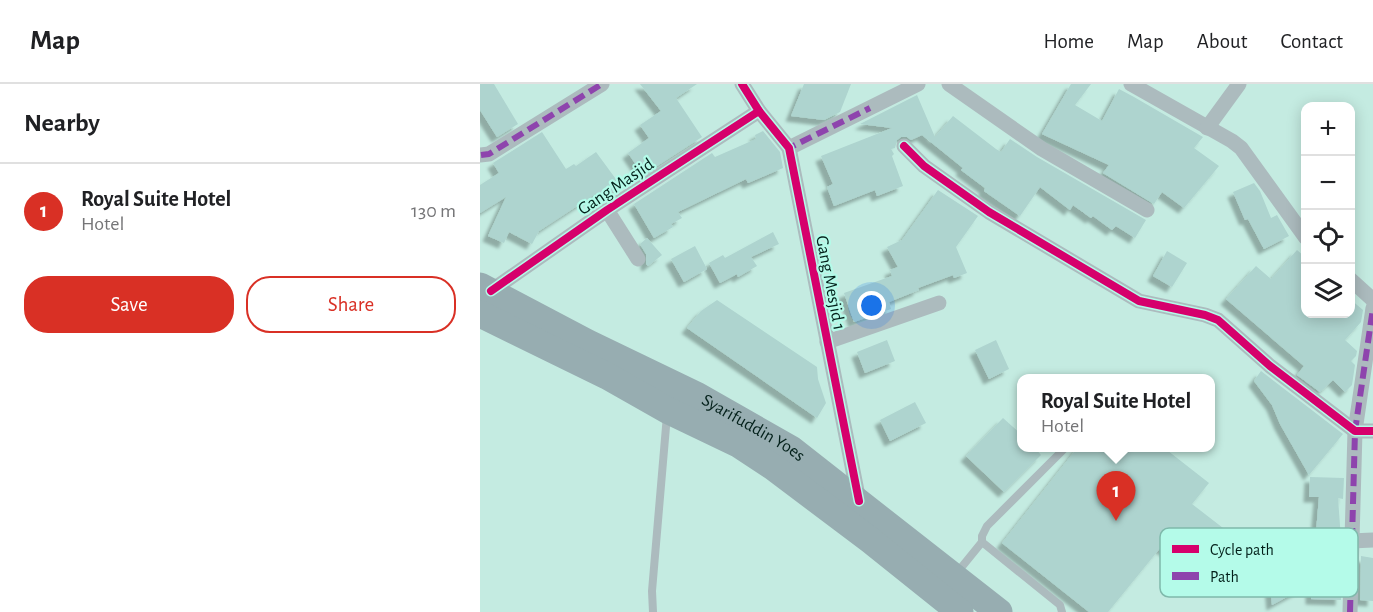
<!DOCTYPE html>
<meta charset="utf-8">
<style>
:root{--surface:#fff;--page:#f6f6f6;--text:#202124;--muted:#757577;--line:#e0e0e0;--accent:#d93025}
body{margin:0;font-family:"Alegreya Sans",sans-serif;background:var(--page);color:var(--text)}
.controls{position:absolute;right:18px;top:18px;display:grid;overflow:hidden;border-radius:12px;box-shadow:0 3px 15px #0003}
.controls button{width:54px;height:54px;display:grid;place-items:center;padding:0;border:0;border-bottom:2px solid var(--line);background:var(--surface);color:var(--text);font:30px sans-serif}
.you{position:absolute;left:392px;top:222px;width:21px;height:21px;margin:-15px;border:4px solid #fff;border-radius:50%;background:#1a73e8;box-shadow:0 0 0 9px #1a73e833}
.badge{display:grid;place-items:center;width:39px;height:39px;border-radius:50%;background:var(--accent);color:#fff;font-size:20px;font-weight:700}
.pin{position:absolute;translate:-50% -50px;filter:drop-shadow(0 2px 3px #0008)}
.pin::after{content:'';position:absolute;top:32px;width:21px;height:18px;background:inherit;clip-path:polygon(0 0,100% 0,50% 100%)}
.popup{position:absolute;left:537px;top:290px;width:198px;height:78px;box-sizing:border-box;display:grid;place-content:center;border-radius:12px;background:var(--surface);filter:drop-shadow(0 2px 4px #0005);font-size:20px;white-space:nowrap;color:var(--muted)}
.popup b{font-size:22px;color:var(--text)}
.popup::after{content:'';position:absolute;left:50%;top:100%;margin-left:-12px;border:12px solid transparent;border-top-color:var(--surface)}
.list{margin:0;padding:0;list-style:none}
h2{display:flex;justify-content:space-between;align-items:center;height:78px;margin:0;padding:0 24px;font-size:26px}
h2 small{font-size:20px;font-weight:400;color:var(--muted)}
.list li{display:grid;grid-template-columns:39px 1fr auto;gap:18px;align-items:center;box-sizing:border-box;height:96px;padding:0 24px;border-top:2px solid var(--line)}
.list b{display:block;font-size:22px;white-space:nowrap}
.list p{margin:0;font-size:20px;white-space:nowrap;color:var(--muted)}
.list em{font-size:20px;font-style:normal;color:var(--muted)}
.actions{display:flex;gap:12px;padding:18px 24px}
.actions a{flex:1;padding:14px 0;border:2px solid var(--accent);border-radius:24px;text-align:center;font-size:21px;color:var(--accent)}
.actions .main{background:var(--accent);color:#fff}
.icon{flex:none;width:33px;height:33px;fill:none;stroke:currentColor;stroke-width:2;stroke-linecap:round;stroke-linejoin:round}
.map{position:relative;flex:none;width:893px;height:528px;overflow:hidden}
header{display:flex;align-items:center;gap:36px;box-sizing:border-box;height:84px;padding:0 30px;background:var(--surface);border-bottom:2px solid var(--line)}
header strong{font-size:28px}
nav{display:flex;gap:33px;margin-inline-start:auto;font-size:21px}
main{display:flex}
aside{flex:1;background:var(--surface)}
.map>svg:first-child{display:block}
</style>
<header>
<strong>Map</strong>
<nav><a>Home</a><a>Map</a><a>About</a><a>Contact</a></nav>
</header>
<main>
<aside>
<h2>Nearby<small></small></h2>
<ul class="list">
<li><span class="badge">1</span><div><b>Royal Suite Hotel</b><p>Hotel</p></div><em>130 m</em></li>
</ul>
<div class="actions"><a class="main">Save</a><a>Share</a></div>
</aside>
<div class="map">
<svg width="893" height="528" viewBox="0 0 893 528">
<defs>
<filter id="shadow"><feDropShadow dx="-5.5" dy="5.5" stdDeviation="1.5" flood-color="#0004"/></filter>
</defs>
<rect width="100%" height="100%" fill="#c4ebe1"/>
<g fill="#aed4cf" filter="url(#shadow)">
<path d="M0,0H14L38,40L17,53L0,26Z"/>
<path d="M160,0H217L196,14L222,53L163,91L148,69L169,54L160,41L181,27Z"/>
<path d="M324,0H371L360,28L344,36L311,32Z"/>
<path d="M591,0H611L595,21L622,37L639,5L654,13L723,53L714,64L739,82L704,124L682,108L674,120L623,89L629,81L562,50Z"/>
<path d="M437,11L455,53L473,32L516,65L521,68L530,55L557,73L666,136L655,154L636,142L632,146L613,132L611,134L593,121L590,126L560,103L540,132L504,107L505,104L481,86L483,84L442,51L431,56L427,53H421L417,56L415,64L411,65L414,70L412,72L423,102L397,112L395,106L354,122L347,103L353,100L341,72L412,44L380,40Z"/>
<path d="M283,47L300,68L303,84L268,99L266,95L198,128L202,134L191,140L193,143L174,154L154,120L232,69L235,73L276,55L275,51Z"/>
<path d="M62,48L86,85L94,80L96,82L116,68L141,102L122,115L117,109L59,147L52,160L29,148L24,159L8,152L26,113L0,129V101L19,89L13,79Z"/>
<path d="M774,99L780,107L791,134L797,131L809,152L784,165L768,135L765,136L753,108Z"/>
<path d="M458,106L498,132L476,163L487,189L474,194L473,191L438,204L439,206L409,218L411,225L374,238L364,209L412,192L410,186L418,183L407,163L422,156Z"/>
<path d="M293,148L299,160L271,173L277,182L258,193L257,190L240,199L229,179L243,171L245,174Z"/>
<path d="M167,154L182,171L168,182L166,180V170L160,160Z"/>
<path d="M215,162L227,185L204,198L191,175Z"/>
<path d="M817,166L825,173V230H870V215L883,226L881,238L865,256L877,267L876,272L871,277L875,281L872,301L865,308L853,296L840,308L817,291L824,282L746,215L776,182L791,195Z"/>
<path d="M687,167L707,179L692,203L673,192Z"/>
<path d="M237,216L337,283L338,295L346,319L337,334L207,244L221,227Z"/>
<path d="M407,256L415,277L385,289L377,268Z"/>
<path d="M516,256L529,285L509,295L495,266Z"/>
<path d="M781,287L863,350L829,391L800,340L792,321L774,297Z"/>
<path d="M435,318L446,339L410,357L400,336Z"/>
<path d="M523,334L542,351V363H554L561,371L524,408L486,372Z"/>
<path d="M598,363H683L729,399L712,420L756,454L722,496L681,463L628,528H609L522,459Z"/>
<path d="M830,393L864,394L863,415L858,414L862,469L861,516L831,515V500L792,521L788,480L813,464L816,446L836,448L839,413H829Z"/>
<path d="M881,472L893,474V517L880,516Z"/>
</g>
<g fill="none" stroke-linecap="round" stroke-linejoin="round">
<g stroke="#acbbbe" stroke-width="8">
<path d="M502,458V452L507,442L585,364"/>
<path d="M476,490L502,458L580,521L582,528"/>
<path d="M173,528L172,507L187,331"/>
</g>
<g stroke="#acbbbe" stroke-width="15">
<path d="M262,0L279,27L309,64L379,417"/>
<path d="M469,0L562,65L667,126"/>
<path d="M651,0L752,57L761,64L826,154"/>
<path d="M727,44L759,0"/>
<path d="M424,62L444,82L509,128L659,217L725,231L738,236L790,282L875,347H893"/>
<path d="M309,64L438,0"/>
<path d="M0,71L9,70L122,0"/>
<path d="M127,126L158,175"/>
<path d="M870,195L893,216"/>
<path d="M11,207L127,126L279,27"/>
<path d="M347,258L459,219"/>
<path d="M871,457L893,456"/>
<path d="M870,528L875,347L893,224"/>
</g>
<g stroke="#97adb1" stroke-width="27">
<path id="s1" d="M0,202L108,259L218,312L311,365L519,528"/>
<path d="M0,230L127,292L187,326L258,360L293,383L390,456L480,528"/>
</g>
<g stroke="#8e44ad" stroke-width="6" stroke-dasharray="12 6" stroke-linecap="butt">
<path d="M306,60L309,64L390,24"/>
<path d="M1,71L9,70L122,0"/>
<path d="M870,528L875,347L893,224"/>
</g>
<g stroke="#b4fbe9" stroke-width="11">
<g id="cycleway">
<path d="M262,0L279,27L309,64L379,417"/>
<path d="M424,62L444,82L509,128L659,217L725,231L738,236L790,282L875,347H893"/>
<path d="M11,207L127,126L279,27"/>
</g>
</g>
<use href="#cycleway" stroke="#d6006c" stroke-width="8"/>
</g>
<g text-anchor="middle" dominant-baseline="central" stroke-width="4.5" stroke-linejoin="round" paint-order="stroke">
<g font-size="18" fill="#03201a" stroke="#b4fbe9">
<text transform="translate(136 103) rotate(-34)">Gang Masjid</text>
<text transform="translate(350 199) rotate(79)">Gang Mesjid 1</text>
<text stroke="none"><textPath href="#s1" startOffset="308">Syarifuddin Yoes</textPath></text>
</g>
</g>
<rect x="680" y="444" width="198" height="69" rx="9" fill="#b4fbe9" stroke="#7fb9ab" stroke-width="1.5"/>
<rect x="692" y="461" width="27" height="8" fill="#d6006c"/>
<rect x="692" y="488" width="27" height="8" fill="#8e44ad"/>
<g font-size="16" fill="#03201a">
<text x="730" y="471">Cycle path</text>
<text x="730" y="498">Path</text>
</g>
</svg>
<div class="controls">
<button>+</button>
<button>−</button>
<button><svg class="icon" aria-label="locate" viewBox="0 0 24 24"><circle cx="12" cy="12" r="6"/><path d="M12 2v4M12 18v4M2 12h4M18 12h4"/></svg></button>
<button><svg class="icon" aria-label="layers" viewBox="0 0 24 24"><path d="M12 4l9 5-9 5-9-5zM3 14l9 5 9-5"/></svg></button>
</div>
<div class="you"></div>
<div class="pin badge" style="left:636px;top:437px">1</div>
<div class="popup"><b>Royal Suite Hotel</b>Hotel</div>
</div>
</main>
